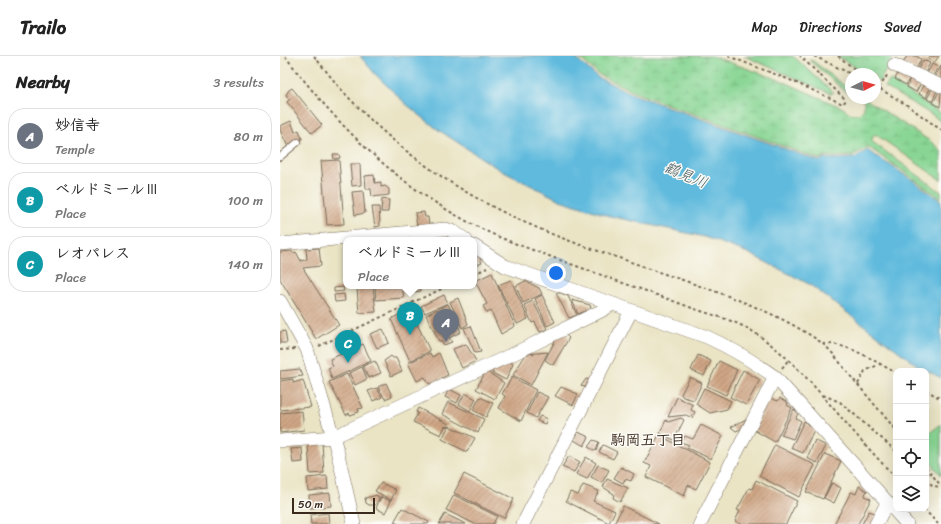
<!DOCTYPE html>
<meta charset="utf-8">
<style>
:root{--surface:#fff;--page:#f6f6f6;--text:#222;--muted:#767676;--line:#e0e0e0;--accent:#7c3aed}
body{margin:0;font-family:Sriracha,"Klee One",sans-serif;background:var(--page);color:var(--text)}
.controls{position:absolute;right:12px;bottom:12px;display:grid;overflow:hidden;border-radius:8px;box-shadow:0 4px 16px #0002}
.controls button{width:36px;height:36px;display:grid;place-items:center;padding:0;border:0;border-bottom:1px solid var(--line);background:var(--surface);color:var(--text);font:20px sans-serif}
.compass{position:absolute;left:565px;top:12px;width:36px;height:36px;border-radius:50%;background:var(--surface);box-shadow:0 4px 16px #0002;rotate:84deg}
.scale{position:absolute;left:12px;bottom:10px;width:83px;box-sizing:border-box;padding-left:4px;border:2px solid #3b2a1e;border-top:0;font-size:11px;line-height:14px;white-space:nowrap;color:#3b2a1e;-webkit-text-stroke:3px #fdfcf7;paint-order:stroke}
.you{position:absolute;left:276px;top:217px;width:14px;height:14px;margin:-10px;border:3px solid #fff;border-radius:50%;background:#1a73e8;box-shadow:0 0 0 6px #1a73e833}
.badge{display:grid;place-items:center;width:26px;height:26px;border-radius:50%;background:var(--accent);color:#fff;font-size:13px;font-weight:700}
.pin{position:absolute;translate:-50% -33px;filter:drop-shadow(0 1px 2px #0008)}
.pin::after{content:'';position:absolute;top:21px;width:14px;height:12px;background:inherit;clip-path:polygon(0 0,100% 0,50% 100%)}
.popup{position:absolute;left:63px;top:181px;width:134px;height:52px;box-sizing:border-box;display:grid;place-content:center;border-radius:8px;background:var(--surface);filter:drop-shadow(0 1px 3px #0005);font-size:13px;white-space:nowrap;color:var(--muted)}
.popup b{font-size:15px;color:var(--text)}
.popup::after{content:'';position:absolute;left:50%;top:100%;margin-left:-8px;border:8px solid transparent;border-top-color:var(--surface)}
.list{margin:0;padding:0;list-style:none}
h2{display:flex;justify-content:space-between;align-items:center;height:52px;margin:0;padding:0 16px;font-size:17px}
h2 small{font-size:13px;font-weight:400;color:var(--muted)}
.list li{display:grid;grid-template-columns:26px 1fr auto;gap:12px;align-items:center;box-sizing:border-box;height:56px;margin:0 8px 8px;padding:0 8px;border:1px solid var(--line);border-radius:16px}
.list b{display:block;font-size:15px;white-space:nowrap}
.list p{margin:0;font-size:13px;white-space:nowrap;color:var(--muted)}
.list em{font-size:13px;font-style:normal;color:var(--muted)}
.icon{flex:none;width:22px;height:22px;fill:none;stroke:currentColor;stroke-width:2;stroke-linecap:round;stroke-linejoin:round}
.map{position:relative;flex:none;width:661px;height:468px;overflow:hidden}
header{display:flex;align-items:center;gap:24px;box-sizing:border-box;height:56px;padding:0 20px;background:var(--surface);border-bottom:1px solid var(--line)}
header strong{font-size:19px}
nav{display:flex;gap:22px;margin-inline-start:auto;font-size:14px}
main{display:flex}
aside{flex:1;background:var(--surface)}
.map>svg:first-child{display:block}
</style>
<header>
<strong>Trailo</strong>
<nav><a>Map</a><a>Directions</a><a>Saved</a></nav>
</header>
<main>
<aside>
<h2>Nearby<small>3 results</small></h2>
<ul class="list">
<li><span class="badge" style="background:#6b7280">A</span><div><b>妙信寺</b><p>Temple</p></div><em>80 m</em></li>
<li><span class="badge" style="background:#0f9aa8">B</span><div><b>ベルドミールⅢ</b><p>Place</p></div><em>100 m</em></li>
<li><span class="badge" style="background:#0f9aa8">C</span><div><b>レオパレス</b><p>Place</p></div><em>140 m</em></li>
</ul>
</aside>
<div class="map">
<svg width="661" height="468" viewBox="0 0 661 468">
<defs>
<pattern id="wetland-marsh" width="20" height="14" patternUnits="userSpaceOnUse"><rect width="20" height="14" fill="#89d694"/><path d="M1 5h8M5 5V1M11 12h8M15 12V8" fill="none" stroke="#77b87f"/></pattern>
<pattern id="park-crowns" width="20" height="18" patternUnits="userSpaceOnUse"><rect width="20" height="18" fill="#89d694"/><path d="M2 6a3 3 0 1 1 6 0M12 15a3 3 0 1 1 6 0" fill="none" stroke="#77b87f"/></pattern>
<pattern id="building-hatch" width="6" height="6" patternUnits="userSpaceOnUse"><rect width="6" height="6" fill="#cfa685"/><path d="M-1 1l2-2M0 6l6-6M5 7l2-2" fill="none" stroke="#a9876c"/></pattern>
</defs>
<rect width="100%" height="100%" fill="#fdfcf7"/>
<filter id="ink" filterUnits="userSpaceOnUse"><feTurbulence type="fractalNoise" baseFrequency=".025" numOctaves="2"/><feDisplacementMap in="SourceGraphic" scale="8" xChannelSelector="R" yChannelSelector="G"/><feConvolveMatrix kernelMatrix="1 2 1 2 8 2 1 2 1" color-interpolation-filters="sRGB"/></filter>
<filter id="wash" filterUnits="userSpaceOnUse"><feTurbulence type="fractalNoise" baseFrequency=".012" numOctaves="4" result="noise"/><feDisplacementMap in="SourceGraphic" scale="16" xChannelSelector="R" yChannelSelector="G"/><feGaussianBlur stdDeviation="0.9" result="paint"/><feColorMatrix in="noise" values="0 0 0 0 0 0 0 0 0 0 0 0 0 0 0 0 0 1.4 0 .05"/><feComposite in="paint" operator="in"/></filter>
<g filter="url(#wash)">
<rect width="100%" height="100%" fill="#eae4c5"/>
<g fill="#89d694" stroke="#628059">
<path d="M464,0H513L553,36L552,38Z"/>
<path d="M610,24L661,57V66L654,60L605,31Z"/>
<path d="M661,368V419L646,401V380Z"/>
</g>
<g fill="url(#wetland-marsh)" stroke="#628059">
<path d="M297,0H432L502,25L563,52L571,58H579L584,53V45L578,42H584L650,85L661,94V124L595,78L591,85L661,136V143L623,115L588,91L572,100L553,101L546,100L539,103L356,37L321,20Z"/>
<path d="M529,4L533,5L571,35V38L565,35Z"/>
</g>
<path fill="url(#park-crowns)" stroke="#628059" d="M557,0H614L599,26L595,23V18H586Z"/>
<path fill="#5fbadd" stroke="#4d727e" d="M80,0H293L319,22L355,39L539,105L545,102L553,103L574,102L587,94L631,123L661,145V322L637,309L529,228L468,197L425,181L330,160L280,144L220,114L157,73L126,48L95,18Z"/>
<g id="blocks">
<g fill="url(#building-hatch)">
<path d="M627,0H636L641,3L636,14L623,7Z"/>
<path d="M650,0H659L654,7L648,3Z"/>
<path d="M643,4L650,7L644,19L637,15Z"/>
<path d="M652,8L658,11L652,22L647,18Z"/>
<path d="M661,10V22L659,25L654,23Z"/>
<path d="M619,15L630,21L626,29L615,23Z"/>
<path d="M630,22L641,27L636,36L627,31Z"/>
<path d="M643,29L650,32L646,42L639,38Z"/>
<path d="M12,32L42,69L32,77L7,46L10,43L6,39L9,34Z"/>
<path d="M652,33L657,35L652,46L647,43Z"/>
<path d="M660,34L661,35L660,51L653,47Z"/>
<path d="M11,65L15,76L19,74L22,83L8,91L0,74V70Z"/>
<path d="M53,98H59L60,102L54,103Z"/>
<path d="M59,104L64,168L47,169L41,105Z"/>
<path d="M70,108H80L81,129L72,130Z"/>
<path d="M94,119L95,127L101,126V131L105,130L109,133V139L92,141L91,133H86L85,120Z"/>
<path d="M83,135L85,157L75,159L72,136Z"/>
<path d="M102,143L109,144L108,156H101Z"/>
<path d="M92,151H99L100,170L95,171Z"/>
<path d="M144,156L145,161H148L149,169L137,170L135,157Z"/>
<path d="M39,192L41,210L23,212L59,269L36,283L0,223V196L12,195L13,197L16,196L21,205L27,203L26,193Z"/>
<path d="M194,196L198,198L202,207L194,210Z"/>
<path d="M212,217L235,270L221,278L211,255L207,257L203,250L207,248L195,225Z"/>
<path d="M231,224L248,263L237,268L218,229Z"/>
<path d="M245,225L259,232L262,238L243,247L236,230Z"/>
<path d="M95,230H122L124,242L96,244Z"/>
<path d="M126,230H140L141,235L127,237Z"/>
<path d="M63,231L64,235L54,236V232Z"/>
<path d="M93,231L96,256L79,257L77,232Z"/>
<path d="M276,237H281L288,240L297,259L289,262Z"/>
<path d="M64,238L65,245L55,246L54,239Z"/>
<path d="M164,239L168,247L145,257L141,250Z"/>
<path d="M262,239L275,266L267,270L255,243Z"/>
<path d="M178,242L188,268L182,272L170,246Z"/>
<path d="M292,244L310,249L311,253L298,258Z"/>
<path d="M253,245L267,273L260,276L255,266L252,267L244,249Z"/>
<path d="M168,248L181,276L169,282L172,286L164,289L161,285H159L146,259Z"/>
<path d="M130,253L150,295L130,305L111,263Z"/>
<path d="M191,270L201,296L195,297L184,272Z"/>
<path d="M103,273L109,287L97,292L90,278Z"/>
<path d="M5,275L7,287H0V276Z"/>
<path d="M285,278L289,282L273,309L265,304L277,281Z"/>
<path d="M83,288L91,305L52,323L48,312L53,310L50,303Z"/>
<path d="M186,288L196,305L182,312L173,293Z"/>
<path d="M268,296L251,329L233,319L246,298Z"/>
<path d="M150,297L152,301L159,297L168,319L149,328L145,321L137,325L128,307Z"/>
<path d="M418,299L431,305L424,320L411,314Z"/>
<path d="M111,300L113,302H116L122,315L111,320L104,305Z"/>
<path d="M226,304L233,308L226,324L212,317L216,310L219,312L222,306Z"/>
<path d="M95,305L101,317L89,322L83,310Z"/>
<path d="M439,305L457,314L446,339L427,330Z"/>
<path d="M82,311L87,323L75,329L69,317Z"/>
<path d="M20,313L23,320L0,323V315Z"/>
<path d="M463,314L480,324L466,349L450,341Z"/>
<path d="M206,315L224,327L215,343L196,333Z"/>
<path d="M67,318L83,352L78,353L79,356L70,359L69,357L66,359L49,326Z"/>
<path d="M232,321L256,334L241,365L219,352L225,340L222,338Z"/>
<path d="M410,321L422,327L414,344L403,341L401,338Z"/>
<path d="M13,323V327L23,324L31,351L0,354V325Z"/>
<path d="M306,323L309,324L305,331L301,330Z"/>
<path d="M106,327L112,340L105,343L98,331Z"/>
<path d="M281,331L298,338L293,349L275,340Z"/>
<path d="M97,332L102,341L93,345L88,335Z"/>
<path d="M424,332L451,345L447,353L430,357L416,348Z"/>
<path d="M169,333L181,339L177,347L165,341Z"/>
<path d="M257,336L268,341L256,362L247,357Z"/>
<path d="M185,337L196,343L190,355L179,348Z"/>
<path d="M200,341L213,347L206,361L193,354Z"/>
<path d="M397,341L413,349L411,354L415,356L412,362L406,359L388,361Z"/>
<path d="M490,342L498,345L500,342L508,347L507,349L512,352L495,386L474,374Z"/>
<path d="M168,346L204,363L198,377L162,358Z"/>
<path d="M138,352L169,368L167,371L165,370L161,379L133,366L138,357L136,356Z"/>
<path d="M514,353L518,357L516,362L521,365L513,383L501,379Z"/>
<path d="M22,355L24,374L0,377V357Z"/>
<path d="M260,360L267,363L265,368L257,365Z"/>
<path d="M401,362L404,364L394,384L380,377L386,364L388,366Z"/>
<path d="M466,363L461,373L456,375L451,371Z"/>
<path d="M524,365L534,374L523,397L511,392Z"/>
<path d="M421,369L443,380L431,403L407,392L409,389L401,386L405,380L413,383Z"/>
<path d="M169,370L195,382L187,396L162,383Z"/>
<path d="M298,376L309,381L304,390L294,384Z"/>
<path d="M379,379L430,406L416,433L408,429L404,440L366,421L371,410L364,407Z"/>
<path d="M313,384L319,386L316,395L308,391Z"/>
<path d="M535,384L546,390L537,407L527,402Z"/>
<path d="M42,387L44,417L30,418L28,389Z"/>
<path d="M323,389L337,396L333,403L319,396Z"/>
<path d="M495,389L535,409L519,441L479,420Z"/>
<path d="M22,392L23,406L13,407L11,393Z"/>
<path d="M545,398L561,405L543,443L526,436Z"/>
<path d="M289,400L300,406L294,416L282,411Z"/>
<path d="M306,401L316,407L307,423L296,418Z"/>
<path d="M318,409L329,414L322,427L311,421Z"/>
<path d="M341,411L354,418L351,425L345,423L343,427L334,422Z"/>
<path d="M184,418L234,443L224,462L174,437Z"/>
<path d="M47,420L48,433L28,435L27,422Z"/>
<path d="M327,423L348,432L340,446L333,442L334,438L323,431Z"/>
<path d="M476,424L517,445L506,468H460L455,465L460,455L457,454L469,432L472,433Z"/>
<path d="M101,427L116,434L111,444L95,435Z"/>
<path d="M552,427L561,432L554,447L544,442Z"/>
<path d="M303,429L319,435L313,445L335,455L329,467L286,445L290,436L298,439Z"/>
<path d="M579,430L587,435L584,440L591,443L578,468H554L571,436L576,438Z"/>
<path d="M50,437L51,450L30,452L29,439Z"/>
<path d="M97,439L99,443L95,449H89L86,447L85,442Z"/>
<path d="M174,439L217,460L213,468H195L166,454Z"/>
<path d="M101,441L111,445L105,457L96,452Z"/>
<path d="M343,450L379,468H334Z"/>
<path d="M122,452L149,466L148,468H119L114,466Z"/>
<path d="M589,455L597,458L592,468H582Z"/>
<path d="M48,457L49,468H31L30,459Z"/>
<path d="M165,458L186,468H159Z"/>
</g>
</g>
</g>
<g filter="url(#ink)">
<use href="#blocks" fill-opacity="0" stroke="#786b58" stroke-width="1"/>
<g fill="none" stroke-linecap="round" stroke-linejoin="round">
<g stroke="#786b58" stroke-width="8">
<path id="service" d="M0,101L18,86"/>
</g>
<g stroke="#786b58" stroke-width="14">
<g id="minor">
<path d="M614,9L661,30"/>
<path d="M0,188L166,173L174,176L186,184"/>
<path d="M194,190L225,210L427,281C451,292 473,305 495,321L627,468"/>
<path d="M0,245L27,293L57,394L74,468"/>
<path d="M0,385L53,381L235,297L321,255L333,248"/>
<path d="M243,468L351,255"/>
<path d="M420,468L495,321"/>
<path d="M596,468L607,447"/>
</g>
</g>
<g stroke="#786b58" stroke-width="2" stroke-dasharray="3 3" stroke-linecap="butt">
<path d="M5,0C61,74 120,133 204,174C222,183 242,190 261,197C287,207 314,216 340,226C364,234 388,243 412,252C432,259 454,264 472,275C508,298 532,328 560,360C578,381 597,402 616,422"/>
<path d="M34,0C47,16 59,32 73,46C126,102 189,143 260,173C296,189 336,200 373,214C431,234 492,252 542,287C552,295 560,307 568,317C584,336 600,355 616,374"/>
<path d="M448,0L510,24L563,48L566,44L520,0"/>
<path d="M534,0L571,18"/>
<path d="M558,0L581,18"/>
<path d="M595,30L627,49L661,74"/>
<path d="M599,32L608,18"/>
<path d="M194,218L207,212"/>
<path d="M543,288C567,286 596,306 616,317"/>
<path d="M39,290L168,230"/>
<path d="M0,294L15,293"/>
<path d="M502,312L509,303"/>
<path d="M578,328L585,315L600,308"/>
<path d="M646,334L661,343"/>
<path d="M543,339L560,346L616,395"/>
<path d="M646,411L661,430"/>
<path d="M646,423L653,430L661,431"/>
<path d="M644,453L658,468"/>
</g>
<use href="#service" stroke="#fff" stroke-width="6"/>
<use href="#minor" stroke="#fff" stroke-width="13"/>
</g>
</g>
<g text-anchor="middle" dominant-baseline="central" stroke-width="3" stroke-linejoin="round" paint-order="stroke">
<g font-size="15" font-style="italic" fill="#485c61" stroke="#fdfcf7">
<text transform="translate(406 119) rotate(23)">鶴見川</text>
</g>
<g font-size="15" font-weight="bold" fill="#3b2a1e" stroke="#fdfcf7">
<text x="368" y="384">駒岡五丁目</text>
</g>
</g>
</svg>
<div class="controls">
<button>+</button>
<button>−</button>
<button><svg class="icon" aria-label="locate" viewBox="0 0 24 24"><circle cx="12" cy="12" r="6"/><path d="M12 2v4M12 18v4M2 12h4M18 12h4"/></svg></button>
<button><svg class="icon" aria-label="layers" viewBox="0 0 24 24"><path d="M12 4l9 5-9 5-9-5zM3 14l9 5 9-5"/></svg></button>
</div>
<svg class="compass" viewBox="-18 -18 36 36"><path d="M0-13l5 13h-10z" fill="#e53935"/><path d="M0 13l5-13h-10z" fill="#767676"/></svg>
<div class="scale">50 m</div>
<div class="you"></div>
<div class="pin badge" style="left:166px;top:286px;background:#6b7280">A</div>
<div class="pin badge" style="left:130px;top:279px;background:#0f9aa8">B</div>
<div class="popup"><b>ベルドミールⅢ</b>Place</div>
<div class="pin badge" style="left:68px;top:307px;background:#0f9aa8">C</div>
</div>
</main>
